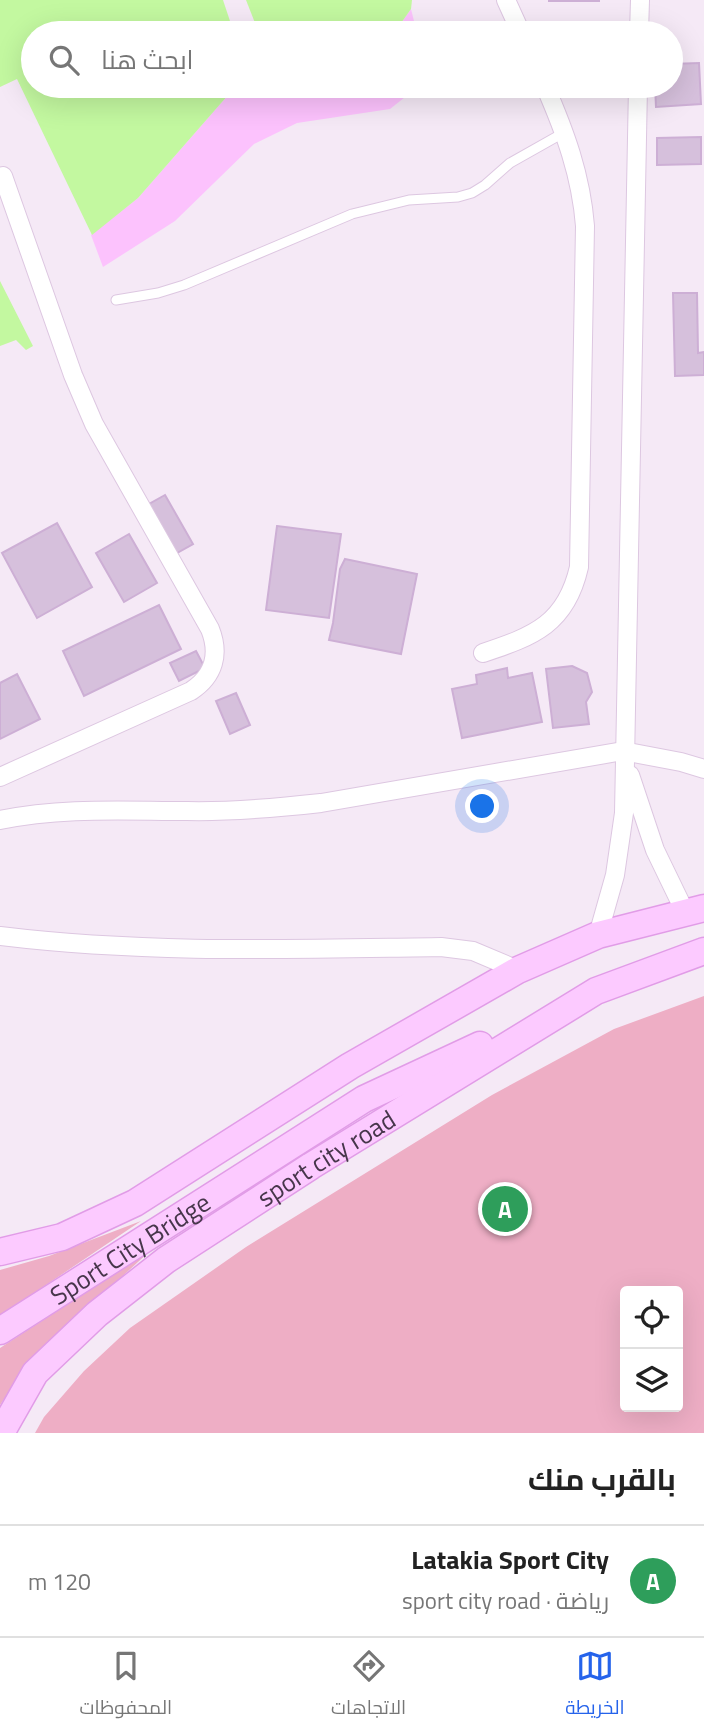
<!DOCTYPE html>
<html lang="ar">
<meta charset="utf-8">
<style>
:root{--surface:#fff;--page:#f6f6f6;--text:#222;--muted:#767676;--line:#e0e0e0;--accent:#2563eb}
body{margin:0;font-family:"Titillium Web",Cairo,sans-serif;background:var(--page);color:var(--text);direction:rtl}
.controls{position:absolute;right:21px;bottom:21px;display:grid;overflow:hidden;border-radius:7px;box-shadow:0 7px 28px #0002}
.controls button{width:63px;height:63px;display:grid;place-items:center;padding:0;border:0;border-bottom:2px solid var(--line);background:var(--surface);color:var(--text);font:35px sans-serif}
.you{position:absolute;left:483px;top:807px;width:24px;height:24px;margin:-18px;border:5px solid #fff;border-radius:50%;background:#1a73e8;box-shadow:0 0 0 10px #1a73e833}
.badge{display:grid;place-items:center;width:46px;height:46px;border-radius:50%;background:var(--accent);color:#fff;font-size:23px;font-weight:700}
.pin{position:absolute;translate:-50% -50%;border:4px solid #fff;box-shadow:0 2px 7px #0006}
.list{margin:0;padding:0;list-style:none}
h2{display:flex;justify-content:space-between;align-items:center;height:91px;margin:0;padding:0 28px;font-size:30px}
h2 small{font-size:23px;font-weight:400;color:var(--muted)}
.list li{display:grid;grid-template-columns:46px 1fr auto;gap:21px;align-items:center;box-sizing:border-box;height:112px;padding:0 28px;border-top:2px solid var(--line)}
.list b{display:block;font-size:26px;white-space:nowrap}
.list p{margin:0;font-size:23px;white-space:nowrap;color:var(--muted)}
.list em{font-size:23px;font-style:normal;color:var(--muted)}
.icon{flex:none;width:38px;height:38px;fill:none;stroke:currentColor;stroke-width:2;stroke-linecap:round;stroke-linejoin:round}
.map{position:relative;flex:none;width:704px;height:1433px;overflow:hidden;direction:ltr}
.search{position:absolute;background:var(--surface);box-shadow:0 7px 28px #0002;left:21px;right:21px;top:21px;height:77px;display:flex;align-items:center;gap:18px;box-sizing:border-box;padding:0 24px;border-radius:38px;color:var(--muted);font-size:26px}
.sheet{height:203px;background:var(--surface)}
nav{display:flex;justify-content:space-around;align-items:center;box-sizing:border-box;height:98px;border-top:2px solid var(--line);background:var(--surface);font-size:19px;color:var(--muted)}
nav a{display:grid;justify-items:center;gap:4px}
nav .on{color:var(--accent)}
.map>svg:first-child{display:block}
</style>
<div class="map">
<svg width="704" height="1433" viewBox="0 0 704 1433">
<rect width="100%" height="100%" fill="#f5e9f6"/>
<g fill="#eeaec5" fill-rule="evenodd">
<path d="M704,996V1433H35L44,1417L84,1371L130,1328L246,1247L492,1095L614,1029ZM678,1291V1407H625V1291Z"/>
<path d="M141,1221L0,1316V1270L49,1256Z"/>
<path d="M150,1251L30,1361L0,1405V1348Z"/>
</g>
<g fill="#fcc2fd">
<path d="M411,9L417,33H394Z"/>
<path d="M236,86H419L390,109L297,123L254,144L175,221L103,267L91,235L138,198Z"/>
</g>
<g fill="#c3f8a0">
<path d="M0,0H223L234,33H33V86H236L138,198L92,235L17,79L0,87Z"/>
<path d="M246,0H412L411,9L394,33H259Z"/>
<path d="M0,281L33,346L26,350L16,340L0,346Z"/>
</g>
<g fill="#d6c0dc" stroke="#cdafd5" stroke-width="2">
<rect x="549" y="0" width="50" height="1"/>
<path d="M699,63L701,104L656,107L655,86H671V64Z"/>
<path d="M701,137V164L657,165V138Z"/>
<path d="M673,293H697L698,353L704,352V375L675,376Z"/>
<path d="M165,495L193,544L170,557L142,508Z"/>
<path d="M57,523L92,587L37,618L2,553Z"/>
<path d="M277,526L341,534L329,618L266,610Z"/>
<path d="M129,534L157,583L124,602L96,553Z"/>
<path d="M345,559L417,574L401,654L329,640L333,623L340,569Z"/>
<path d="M159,605L181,649L84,696L63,651Z"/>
<path d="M196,651L205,668L179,681L170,663Z"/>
<path d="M572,666L587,673L592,692L586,702L589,724L553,728L546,669Z"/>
<path d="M507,668L508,678L532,673L542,722L462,738L452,689L477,684L476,675Z"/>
<path d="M17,674L40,719L0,739V683Z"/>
<path d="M236,693L250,725L230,734L216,701Z"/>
</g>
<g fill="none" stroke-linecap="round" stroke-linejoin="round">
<g stroke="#ddc7e1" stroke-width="11">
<path id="lane" d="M116,300L158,293L184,285L352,214L409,200L458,197L472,193L485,185L510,163L565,132"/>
</g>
<g stroke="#ddc7e1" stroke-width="20">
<g id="street">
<path d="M506,0L521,33"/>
<path d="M639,33L640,0"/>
<path d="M483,653C534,636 566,624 579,567L585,226C581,175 565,132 545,86"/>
<path d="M630,775L655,850L685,912"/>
<path d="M0,777L191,691C214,676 220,654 210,629L94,424L73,375L3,176"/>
<path d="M0,820C62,807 124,811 187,811C232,812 276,808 321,803L623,751L681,762L704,769"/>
<path d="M598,935L615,875L624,813L638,86"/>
<path d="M0,936C147,954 293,949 441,947L473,951L518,970"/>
</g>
</g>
<g stroke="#e19ce7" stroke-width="29">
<g id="secondary">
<path d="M0,1252L62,1237L135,1203L350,1066L518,970L598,935L704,908"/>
<path id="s1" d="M0,1331L364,1099L480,1045"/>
<path id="s2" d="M1,1433L35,1373L97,1314L166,1260L311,1166L596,991L704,951"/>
</g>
</g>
<use href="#lane" stroke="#fff" stroke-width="9"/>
<use href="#street" stroke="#fff" stroke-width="18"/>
<use href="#secondary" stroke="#fccaff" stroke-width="26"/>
</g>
<g text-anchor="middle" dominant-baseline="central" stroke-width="5" stroke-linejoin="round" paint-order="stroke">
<g font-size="26" fill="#47364b" stroke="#fff">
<text stroke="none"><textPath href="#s2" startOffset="432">sport city road</textPath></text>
<text stroke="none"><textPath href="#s1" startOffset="154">Sport City Bridge</textPath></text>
</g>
</g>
</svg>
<div class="controls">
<button><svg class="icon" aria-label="locate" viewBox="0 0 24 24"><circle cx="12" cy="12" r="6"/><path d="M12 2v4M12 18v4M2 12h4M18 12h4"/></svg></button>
<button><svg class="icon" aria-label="layers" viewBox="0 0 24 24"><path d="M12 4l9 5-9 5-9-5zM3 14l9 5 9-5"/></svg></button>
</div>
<div class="you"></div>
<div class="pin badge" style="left:505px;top:1209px;background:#2e9e5b">A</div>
<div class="search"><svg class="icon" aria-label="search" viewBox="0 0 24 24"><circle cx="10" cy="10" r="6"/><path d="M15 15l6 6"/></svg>ابحث هنا</div>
</div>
<section class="sheet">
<h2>بالقرب منك<small></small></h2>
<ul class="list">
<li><span class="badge" style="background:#2e9e5b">A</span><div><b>Latakia Sport City</b><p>رياضة · sport city road</p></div><em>120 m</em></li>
</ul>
</section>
<nav>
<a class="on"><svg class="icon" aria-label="map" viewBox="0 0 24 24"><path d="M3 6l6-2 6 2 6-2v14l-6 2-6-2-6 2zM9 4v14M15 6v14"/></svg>الخريطة</a>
<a><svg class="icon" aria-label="directions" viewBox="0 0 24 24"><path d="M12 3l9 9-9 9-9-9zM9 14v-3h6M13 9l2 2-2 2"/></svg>الاتجاهات</a>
<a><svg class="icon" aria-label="saved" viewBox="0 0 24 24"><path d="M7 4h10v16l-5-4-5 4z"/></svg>المحفوظات</a>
</nav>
